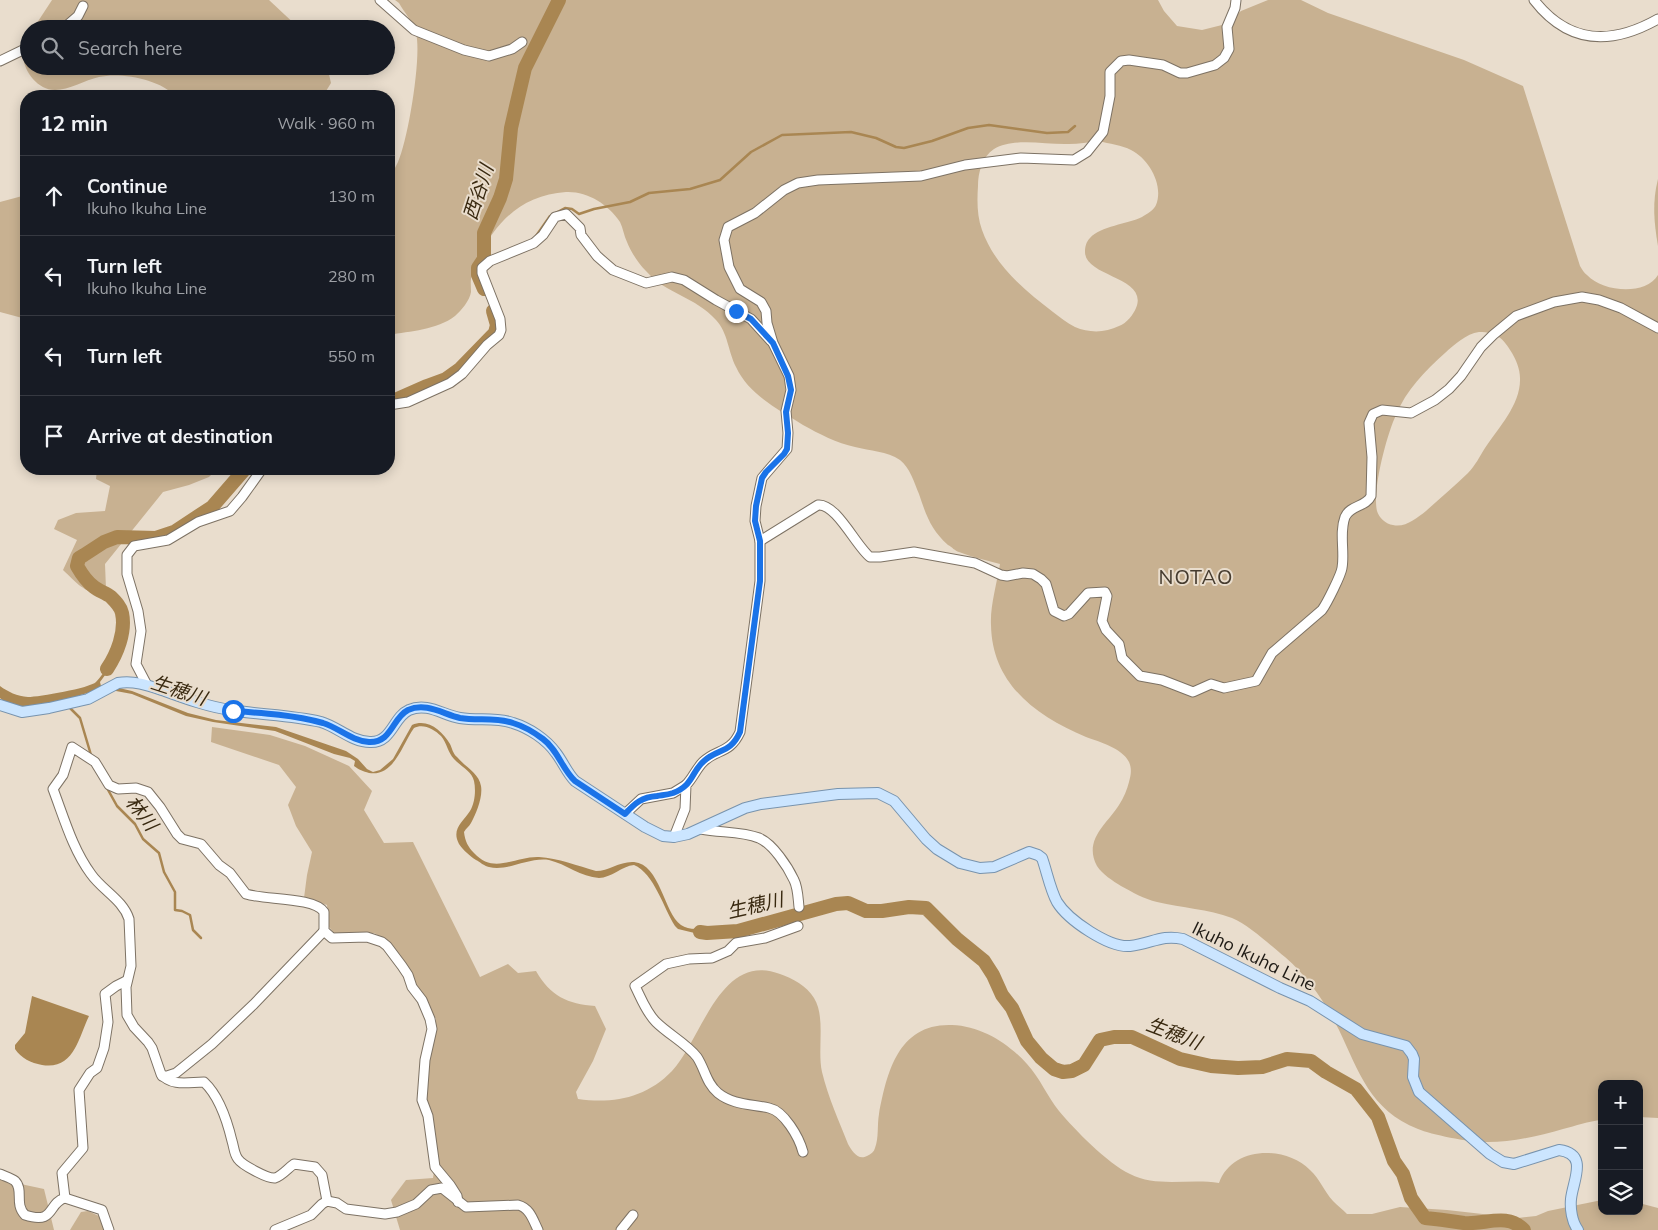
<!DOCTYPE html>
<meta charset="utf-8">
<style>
:root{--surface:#171b24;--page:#20242c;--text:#f1f3f6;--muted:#9ea1a6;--line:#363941}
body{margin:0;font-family:Mulish,"Noto Sans JP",sans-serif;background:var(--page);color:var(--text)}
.controls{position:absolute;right:15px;bottom:15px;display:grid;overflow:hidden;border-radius:10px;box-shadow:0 2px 12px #0003}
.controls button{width:45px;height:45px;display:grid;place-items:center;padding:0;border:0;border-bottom:1px solid var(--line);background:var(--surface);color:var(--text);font:25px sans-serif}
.stop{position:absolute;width:15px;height:15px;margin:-11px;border:4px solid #1a73e8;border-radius:50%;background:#fff}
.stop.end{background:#1a73e8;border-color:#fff;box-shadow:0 1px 5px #0008}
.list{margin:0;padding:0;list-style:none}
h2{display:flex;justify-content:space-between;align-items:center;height:65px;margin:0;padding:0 20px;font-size:21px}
h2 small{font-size:16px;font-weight:400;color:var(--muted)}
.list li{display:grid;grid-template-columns:32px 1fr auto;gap:15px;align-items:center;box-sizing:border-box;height:80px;padding:0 20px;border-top:1px solid var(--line)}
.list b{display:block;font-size:19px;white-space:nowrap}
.list p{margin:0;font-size:16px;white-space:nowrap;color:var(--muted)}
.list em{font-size:16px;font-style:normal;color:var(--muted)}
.icon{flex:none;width:28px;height:28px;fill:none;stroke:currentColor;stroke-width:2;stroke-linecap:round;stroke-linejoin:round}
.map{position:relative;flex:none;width:1658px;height:1230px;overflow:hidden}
.search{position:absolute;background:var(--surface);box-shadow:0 2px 12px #0003;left:20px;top:20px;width:375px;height:55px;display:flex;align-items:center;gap:12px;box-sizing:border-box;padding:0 18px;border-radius:28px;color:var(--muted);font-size:19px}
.panel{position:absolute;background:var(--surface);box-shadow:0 2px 12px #0003;left:20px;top:90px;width:375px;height:385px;border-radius:20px}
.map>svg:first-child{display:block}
</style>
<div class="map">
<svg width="1658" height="1230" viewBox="0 0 1658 1230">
<rect width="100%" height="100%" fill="#e9ddcd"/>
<g fill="#c8b191" fill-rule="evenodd">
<path d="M52,0H269L300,29H33Z"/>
<path d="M395,0H1158L1164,11L1177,26L1202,30L1226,24L1241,11L1268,0H1301L1328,13L1464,60L1523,86L1580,266C1582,269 1584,273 1587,275C1603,292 1645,296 1658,275V1118L1639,1117V1084H1602V1120C1588,1121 1576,1126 1563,1129C1539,1136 1512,1142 1488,1142C1473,1143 1432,1135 1418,1129C1370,1110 1359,1072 1339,1030C1325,1002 1308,977 1285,957C1270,945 1249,925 1232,918C1208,909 1182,908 1157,902C1144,899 1132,892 1121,886C1113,881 1102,874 1097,866C1083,840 1107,824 1119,805C1124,797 1127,790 1129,782C1131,775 1132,769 1129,762C1122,748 1100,742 1086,737C1036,716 992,684 991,625C990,606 997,583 1000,564C986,560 972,557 959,552C955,551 952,547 948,545C931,530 926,515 919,494C914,482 910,468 900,460C887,451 870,451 855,447C837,443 819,434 803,425C778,409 749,395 736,367C728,351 728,333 716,320C696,297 666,294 646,271C638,263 631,252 627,242C624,236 623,228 620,222C608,204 587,191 566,192C516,195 487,231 472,275C470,280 471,286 471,292C470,300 461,311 455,316C437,330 410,331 389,335V179C392,174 395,168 398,162C408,140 422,56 416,33C413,22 404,12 399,3ZM1099,141C1109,144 1122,145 1131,150C1149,159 1164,185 1156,205C1154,210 1147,214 1142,217C1128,224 1100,226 1090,238C1086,242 1085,247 1085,252C1085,277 1149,277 1136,308C1133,315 1127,323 1119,326C1105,333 1089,333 1075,327C1067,323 1060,317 1053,312C1024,290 995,266 982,230C977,216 977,201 978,186C978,173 982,157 994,149C1014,137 1046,145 1069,144C1079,144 1088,142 1099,141ZM1479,332C1497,332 1503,338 1512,353C1516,360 1520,369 1520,378C1521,404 1499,427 1485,448C1480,456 1475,466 1468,473C1455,486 1440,498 1426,511C1417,518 1405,528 1393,525C1386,524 1379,518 1377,511C1372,490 1387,434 1396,415C1406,390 1425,371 1445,353C1455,344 1466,334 1479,332Z"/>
<path d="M29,38V66H327L331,83L323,96H175C160,79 120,72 99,77C85,80 69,90 55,90C38,90 24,72 23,56C23,50 26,44 29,38Z"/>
<path d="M1658,179V246C1654,223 1652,202 1658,179Z"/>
<path d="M26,195V319L0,312V202Z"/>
<path d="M97,469H217L209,477L189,485L163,492L105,564L106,589C102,590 97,592 94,592C82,591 71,577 63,570L77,540L54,529L58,520L76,513L105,511L110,486L96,479Z"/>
<path d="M212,727L270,735L305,746L349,766L372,791L364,810L384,843L413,842L480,977L508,964L518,973L536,971C550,996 568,1004 595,1006L606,1029L593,1061L576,1092L578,1099C613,1104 646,1098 672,1071C702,1039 720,951 780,974C792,978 807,986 814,998C826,1017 817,1050 822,1072C828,1097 839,1121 848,1144C852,1151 858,1161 867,1156C871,1154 874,1152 875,1148C879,1138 877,1125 879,1114C887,1071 899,1023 952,1025C981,1026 1008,1043 1027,1064C1040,1078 1047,1096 1059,1111C1075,1130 1107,1163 1130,1174C1157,1188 1190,1178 1219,1183C1232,1146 1285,1145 1310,1170C1320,1179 1324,1191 1333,1201C1337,1205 1343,1210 1347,1214H1372L1400,1207L1447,1210L1518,1218L1536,1216L1548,1211L1602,1200V1211H1639V1203L1658,1208V1230H400L391,1200L406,1180L433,1178L437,1152L425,1098L428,1061L436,1033V1019L404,962L389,941L374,933L335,934L329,927L327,905L304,898L307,875L312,852L296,826L288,805L296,787L279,765L211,742Z"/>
<path d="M0,1170L16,1183L44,1189L54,1230H0Z"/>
<path d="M88,1211L101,1217L106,1230H70L81,1212Z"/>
</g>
<g fill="#a98652">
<path d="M115,652L117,653L114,663L100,682L101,686L119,688L132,691L188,713L216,720L276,727L346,751L358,759L367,769L373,772L380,770L393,759L412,725C428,718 442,731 450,744C452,748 453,754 457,757C465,767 479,773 481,786C483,797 476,814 471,823C469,827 466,828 464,832C465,841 468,847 474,853C494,875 515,856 539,857C558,858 578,866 596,871C609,871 620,861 634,862C660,864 664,913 681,925C689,931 702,928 711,930C715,931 719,933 722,935L707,936L678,929L675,926C664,909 654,873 634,865C622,866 611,878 599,878C581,877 566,864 549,860C528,857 507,872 489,867C484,866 480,862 476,860C470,856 463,850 459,844C451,829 463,822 470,811C475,803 476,790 474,781C472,771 460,766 454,759C448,753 447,743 441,736C434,729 423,723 414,728C402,745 394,777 369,773C363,771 359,770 354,766L355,761L350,758L334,754L275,731L213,722L186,716L132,694L116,691L97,690L55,703L21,707L6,703L0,698V686C8,692 17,696 28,697C39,697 90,688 96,682C104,674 110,662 115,652Z"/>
<path d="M32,996L89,1016C78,1039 74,1070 42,1065C31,1063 21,1058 15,1049V1045L25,1033Z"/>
</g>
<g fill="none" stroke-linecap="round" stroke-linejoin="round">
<g stroke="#a98652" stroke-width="2.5">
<path d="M536,236L550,216L565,208L572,209L579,214L594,209L630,202L649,193L690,189L720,180L751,152L782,135L851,132L876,138L896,147L904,148L932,141L968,128L989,125L1047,133L1068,132L1075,126"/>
<path d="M69,707L80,718L91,755"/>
<path d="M107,788L117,806L135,824L143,839L159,853L164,872L175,892V910L182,911L190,915L193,930L201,938"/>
</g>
<g stroke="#a98652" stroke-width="14">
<path d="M484,289L478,275V268L484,259V233L500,198L506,179L511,128L525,68L559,0"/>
<path d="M389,400L393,401L427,386L446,379L460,369L495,333L497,325L493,311"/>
<path d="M107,669C117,654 126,632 122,613C121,607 116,602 111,597C106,593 99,591 94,587C87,582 81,573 77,566L79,558L84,555L104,542L117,537L156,538L174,532L212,507L245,469"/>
<path d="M700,932L707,933L738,931L836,904L848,903L866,911H882L909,907L926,908L957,939L984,961L993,975L1002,995L1012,1008L1027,1041L1041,1058L1054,1069L1063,1072L1072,1071L1084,1065L1100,1040L1114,1037H1132L1180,1059L1211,1066L1238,1068L1262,1067L1287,1059L1311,1061L1326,1072L1356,1089L1378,1117L1394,1161L1403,1174L1411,1198L1425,1218C1438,1219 1451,1221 1464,1223C1485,1225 1507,1212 1524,1230"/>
</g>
<g stroke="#7d7264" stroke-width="11">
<g id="minor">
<path d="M380,0L414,30L464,50L489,56L512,49L522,42"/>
<path d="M1534,0C1569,45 1612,45 1658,19"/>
<path d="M63,29L78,16L83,6"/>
<path d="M0,61L29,47"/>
<path d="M389,405L408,402L450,383L462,374L487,345L499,335L501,330L500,319L482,273V268L490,261L534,243L543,235L555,217L566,214L580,228L581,235L597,256L613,270L646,283L672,277L684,280L716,300L751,319L771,341"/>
<path d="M760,541L818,505C836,503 856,546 870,557H880L914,552L975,563L1001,575L1007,576L1023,573L1033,574L1041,579L1046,584L1054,611L1064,616L1069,614L1088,593L1105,592L1107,596L1102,621L1106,630L1119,644L1122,658L1140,676L1162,680L1193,692L1211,684L1224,688L1256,681L1272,653L1322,610C1327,603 1341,575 1342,568C1345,552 1339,533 1345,517C1350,505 1366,507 1371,496L1372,457L1369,423L1373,414L1382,410L1411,413L1435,400L1449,389L1461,376L1481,347L1493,335L1516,316L1554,302L1582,297L1599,300L1621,308L1658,328"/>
<path d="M147,685L136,664L141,631L138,611L127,574V555L134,546L168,540L198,522L230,511L242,497L262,469"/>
<path d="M625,814L641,799L673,793L686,785"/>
<path d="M701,829C720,833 741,831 759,838C773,844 788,867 794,880C798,888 798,898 799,907"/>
<path d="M674,837L685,809L686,785C693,778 696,769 703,762C716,749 730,754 740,732L760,581V541L755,521L756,506L762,478L787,449L788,433L786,411L791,390L789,376L773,343L767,323L766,311L761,302L740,289L729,267L724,240L728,227L755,213L784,190L798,183L818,180L921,176L965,165L1021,158L1074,160L1087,152L1103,132L1110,96V72L1121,61L1129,60L1163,65L1180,73H1187L1215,65L1224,58L1229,49L1227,27L1235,8L1236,0"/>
<path d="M798,926L765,938L736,943L728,951L712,958L689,959L666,964L635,986C641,998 646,1012 656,1022C668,1034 687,1044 697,1057C705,1069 706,1083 718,1093C733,1105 751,1104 769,1108C784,1111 799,1137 803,1152"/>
<path d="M162,1076H167L176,1073L212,1044L254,1004L324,931"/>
<path d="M0,1174C4,1176 11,1178 15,1181C24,1190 14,1204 25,1215C56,1225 47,1203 65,1198L102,1210L109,1230"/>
<path d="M65,1198L62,1173L83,1148L79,1090L90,1073L97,1068L104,1048L108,1022L105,994L116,986L126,981"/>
<path d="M327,1201L322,1175L315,1167L294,1164C288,1168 282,1176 275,1178C268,1179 242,1165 238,1159C234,1154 234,1147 232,1141C227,1120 219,1096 204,1082C189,1082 172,1087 161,1074L152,1048L148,1042L134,1027L127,1015L126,987L131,966L129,919C123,900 102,890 91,874C73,850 64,818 53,789L63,775L72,747L95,762L109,785L118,789L136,788L148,792L160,807L177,834L182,839L201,844L219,865L230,873L246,894C264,900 314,897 324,912V931L332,938L367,937L382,942L387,946L402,966L408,975L412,987L422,1000L430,1019L432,1029L425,1060L422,1100L428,1116L435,1167L450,1185L457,1196L458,1202"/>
<path d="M275,1230L311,1215L322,1204L327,1201L337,1203L346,1209L385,1214L397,1212L416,1204L431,1190L442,1188L466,1207L518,1205C530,1208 533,1220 538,1230"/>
<path d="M621,1230L633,1215"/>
</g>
</g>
<g stroke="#7893ad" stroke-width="12">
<path id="major" d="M0,705L22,712L49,708L88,699L118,683C134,680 150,686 165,691C187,699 209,707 231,710C261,715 291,715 321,722C338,727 352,742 370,742C392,743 393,717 409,710C427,702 443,715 460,718C477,721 497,717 513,723C529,728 546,739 556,753C563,762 567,773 575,781L645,827L663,836L674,837L688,834L745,808L761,804L838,794L878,793L894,801L926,839L937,849L960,863L980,868L994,867L1029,852L1038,855L1042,858C1047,872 1050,889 1057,902C1068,920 1109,948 1130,946C1151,944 1161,934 1183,939L1280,988L1310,1001L1362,1034L1406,1046L1412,1054L1414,1059L1413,1077L1419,1092L1490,1154L1503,1162L1514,1164L1559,1150C1589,1154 1573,1180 1571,1199C1570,1209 1572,1222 1578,1230"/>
</g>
<use href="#minor" stroke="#fff" stroke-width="9"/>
<use href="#major" stroke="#cbe5ff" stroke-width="10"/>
</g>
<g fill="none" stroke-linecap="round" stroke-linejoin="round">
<path stroke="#1a73e8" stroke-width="6" d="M233,711C263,713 294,715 323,723C339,728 352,741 369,742C392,743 392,718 408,710C426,702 443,714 460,718C477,721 496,717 513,723C523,726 535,733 543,739C558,750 562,769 575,781L625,814C635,803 642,797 657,796C663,795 667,795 673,793C694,785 691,772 704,761C719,748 730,754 740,732L760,581V541L755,521L756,506L762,478L766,472L784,454L787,449L788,433L786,412L791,390L788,376L773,343L751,319L736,311"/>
</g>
<g text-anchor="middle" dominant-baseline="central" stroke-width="4" stroke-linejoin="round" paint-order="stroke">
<g font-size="18" fill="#1e1a14" stroke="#e9ddcd">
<text transform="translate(1254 956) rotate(26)">Ikuho Ikuha Line</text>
</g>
<g font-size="19" font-style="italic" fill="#392910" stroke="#e9ddcd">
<text transform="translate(478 192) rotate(-72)">西谷川</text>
<text transform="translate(179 690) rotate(18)">生穂川</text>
<text transform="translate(142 813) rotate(52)">林川</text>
<text transform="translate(755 905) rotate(-13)">生穂川</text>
<text transform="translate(1174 1033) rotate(21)">生穂川</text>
</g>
<g font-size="20" letter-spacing="1" fill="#463c2f" stroke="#e9ddcd">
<text x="1196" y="576">NOTAO</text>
</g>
</g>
</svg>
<div class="controls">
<button>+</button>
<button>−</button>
<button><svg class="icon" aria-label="layers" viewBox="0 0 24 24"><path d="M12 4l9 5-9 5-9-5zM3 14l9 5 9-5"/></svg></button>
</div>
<div class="stop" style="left:233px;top:711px"></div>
<div class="stop end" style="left:736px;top:311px"></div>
<div class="search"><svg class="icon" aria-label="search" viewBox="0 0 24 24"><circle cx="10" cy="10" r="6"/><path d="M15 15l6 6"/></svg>Search here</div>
<section class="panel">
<h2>12 min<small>Walk · 960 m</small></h2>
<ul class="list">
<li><svg class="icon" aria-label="ahead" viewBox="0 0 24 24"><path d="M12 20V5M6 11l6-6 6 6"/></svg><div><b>Continue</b><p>Ikuho Ikuha Line</p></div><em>130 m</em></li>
<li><svg class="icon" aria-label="left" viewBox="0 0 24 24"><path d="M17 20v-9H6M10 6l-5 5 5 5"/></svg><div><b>Turn left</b><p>Ikuho Ikuha Line</p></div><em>280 m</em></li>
<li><svg class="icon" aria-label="left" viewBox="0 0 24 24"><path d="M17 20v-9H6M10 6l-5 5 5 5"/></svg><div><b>Turn left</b></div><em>550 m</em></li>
<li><svg class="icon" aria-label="arrive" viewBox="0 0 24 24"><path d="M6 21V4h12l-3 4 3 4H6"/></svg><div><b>Arrive at destination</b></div></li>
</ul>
</section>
</div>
